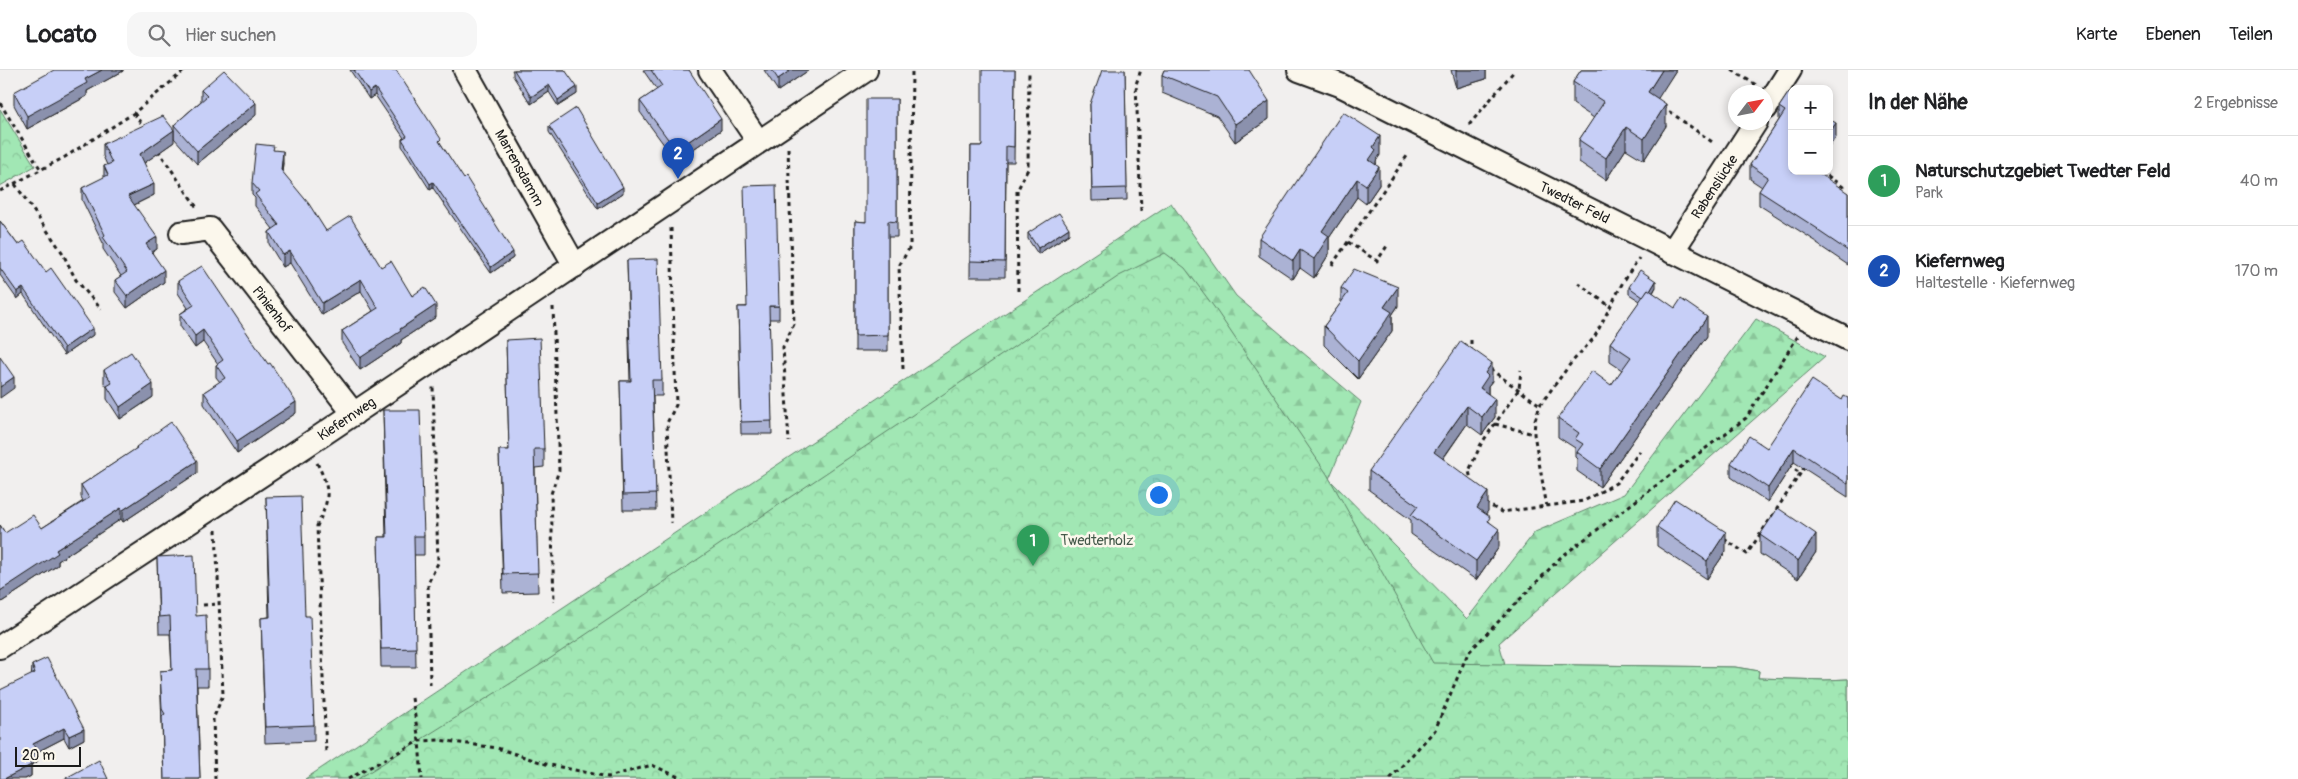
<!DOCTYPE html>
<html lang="de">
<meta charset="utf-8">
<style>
:root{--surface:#fff;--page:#f6f6f6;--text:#202124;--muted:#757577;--line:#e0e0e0;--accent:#2563eb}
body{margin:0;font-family:Pangolin,sans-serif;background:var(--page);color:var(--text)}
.controls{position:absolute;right:15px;top:15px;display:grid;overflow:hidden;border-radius:10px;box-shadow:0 2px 8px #0003}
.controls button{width:45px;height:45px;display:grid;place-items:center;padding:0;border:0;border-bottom:1px solid var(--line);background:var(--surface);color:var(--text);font:25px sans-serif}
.compass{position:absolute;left:1728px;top:15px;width:45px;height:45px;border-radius:50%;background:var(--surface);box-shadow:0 2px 8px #0003;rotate:58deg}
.scale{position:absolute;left:15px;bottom:12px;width:66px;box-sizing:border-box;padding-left:5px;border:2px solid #1c1c1c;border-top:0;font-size:14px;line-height:18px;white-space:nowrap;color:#1c1c1c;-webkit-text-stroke:4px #fbf7ec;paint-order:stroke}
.you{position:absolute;left:1158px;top:424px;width:18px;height:18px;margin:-12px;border:4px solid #fff;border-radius:50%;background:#1a73e8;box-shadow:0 0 0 8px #1a73e833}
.badge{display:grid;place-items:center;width:32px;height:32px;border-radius:50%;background:var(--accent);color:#fff;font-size:16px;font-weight:700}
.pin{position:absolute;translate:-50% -41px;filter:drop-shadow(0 1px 2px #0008)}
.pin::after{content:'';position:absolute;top:26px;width:18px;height:15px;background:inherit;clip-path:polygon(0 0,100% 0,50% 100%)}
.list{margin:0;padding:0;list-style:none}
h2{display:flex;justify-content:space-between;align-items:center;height:65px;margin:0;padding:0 20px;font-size:21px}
h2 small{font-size:16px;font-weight:400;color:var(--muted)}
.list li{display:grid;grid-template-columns:32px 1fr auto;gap:15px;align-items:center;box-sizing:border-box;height:90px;padding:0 20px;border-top:1px solid var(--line)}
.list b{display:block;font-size:19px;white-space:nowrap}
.list p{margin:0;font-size:16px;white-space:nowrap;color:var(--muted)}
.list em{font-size:16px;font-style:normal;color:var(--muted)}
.icon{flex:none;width:28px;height:28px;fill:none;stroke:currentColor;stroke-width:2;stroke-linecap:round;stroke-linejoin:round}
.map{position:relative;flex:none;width:1848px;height:709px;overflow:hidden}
header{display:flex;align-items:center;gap:30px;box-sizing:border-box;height:70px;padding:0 25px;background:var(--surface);border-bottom:1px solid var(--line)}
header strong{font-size:24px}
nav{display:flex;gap:28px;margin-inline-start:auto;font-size:18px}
.search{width:350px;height:45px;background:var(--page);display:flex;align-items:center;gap:12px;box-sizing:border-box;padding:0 18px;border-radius:15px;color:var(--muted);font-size:19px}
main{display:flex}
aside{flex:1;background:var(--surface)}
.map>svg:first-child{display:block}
</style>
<header>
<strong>Locato</strong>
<div class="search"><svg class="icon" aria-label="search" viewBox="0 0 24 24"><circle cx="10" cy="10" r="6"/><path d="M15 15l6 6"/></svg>Hier suchen</div>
<nav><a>Karte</a><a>Ebenen</a><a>Teilen</a></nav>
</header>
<main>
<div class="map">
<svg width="1848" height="709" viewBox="0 0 1848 709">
<defs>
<pattern id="forest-firs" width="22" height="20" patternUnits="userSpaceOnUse" patternTransform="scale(1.25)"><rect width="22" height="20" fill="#a1e7b4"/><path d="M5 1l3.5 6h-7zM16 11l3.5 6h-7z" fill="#8ac69a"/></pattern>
<pattern id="park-crowns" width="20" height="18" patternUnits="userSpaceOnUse" patternTransform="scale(1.25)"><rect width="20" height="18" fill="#a1e7b4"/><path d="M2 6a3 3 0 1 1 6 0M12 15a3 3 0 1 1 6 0" fill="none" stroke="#8ac69a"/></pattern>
</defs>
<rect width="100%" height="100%" fill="#f1efee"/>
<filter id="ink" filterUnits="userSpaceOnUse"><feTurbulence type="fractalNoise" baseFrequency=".02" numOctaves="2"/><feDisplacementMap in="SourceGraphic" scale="10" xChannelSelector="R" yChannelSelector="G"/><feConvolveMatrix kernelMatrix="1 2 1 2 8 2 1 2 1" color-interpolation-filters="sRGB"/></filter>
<g filter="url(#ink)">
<path fill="url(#forest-firs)" stroke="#5e8268" d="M1171,133L1236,226L1361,332L1329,409L1467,549L1535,462L1624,424L1756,249L1825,287L1499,573L1505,594L1735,597L1759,601L1758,608L1825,610L1848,609V709H305Z"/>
<g fill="url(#park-crowns)" stroke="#5e8268">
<path d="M0,39L35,96L0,116Z"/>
<path d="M1165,183L1185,198L1214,237L1327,404L1433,593L1735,597L1759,601L1758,608L1825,610L1848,609V709H358L551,588L1119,206Z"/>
</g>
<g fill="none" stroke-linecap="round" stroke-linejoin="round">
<g stroke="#1c1c1c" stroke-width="26">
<g id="minor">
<path id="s1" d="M465,0L575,196"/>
<path d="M710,0L758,71"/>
<path id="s2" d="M1299,0L1340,15L1848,269"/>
<path d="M1766,38L1790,0"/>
<path id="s3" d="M181,163L210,159L354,344"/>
<path id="s4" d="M1672,182L1756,52"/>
<path id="s5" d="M0,577L307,375L866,0"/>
</g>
</g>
<g stroke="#1c1c1c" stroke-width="3" stroke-dasharray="4 4" stroke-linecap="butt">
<path d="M1732,0L1756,15"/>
<path d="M0,33L41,100"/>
<path d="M1663,37L1715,74"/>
<path d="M134,43L144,58"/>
<path d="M1469,55L1515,0"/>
<path d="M788,78L794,254L783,277L789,372"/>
<path d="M158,80L198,139"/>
<path d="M1821,101L1846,119"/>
<path d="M15,114L62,182L76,210L101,239"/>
<path d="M0,121L65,87L134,43L185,0"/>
<path d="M1141,141L1136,14L1141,0"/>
<path d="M671,158L676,335L667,353L671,453"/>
<path d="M1348,172L1377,191L1387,176"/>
<path d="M1332,195L1407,86"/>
<path d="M1578,213L1611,237"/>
<path d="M1018,221L1017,121L1028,99L1029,0"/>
<path d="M553,237L559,400L551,424L554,532"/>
<path d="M1471,270V282"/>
<path d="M903,299L899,196L910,177L912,0"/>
<path d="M1490,299L1540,335"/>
<path d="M1495,354L1534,364"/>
<path d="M317,393C331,421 330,428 317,456L326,684"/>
<path d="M1788,395L1800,403"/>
<path d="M1472,414L1469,401L1481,374L1519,319L1521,300"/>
<path d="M1485,433L1502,442L1584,431L1616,413L1640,381"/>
<path d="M1547,437L1534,364L1535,350L1540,335L1571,293L1594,268L1623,212L1639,188"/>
<path d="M1724,469L1747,484L1806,395"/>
<path d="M203,535L219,534"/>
<path d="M430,615L428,513L438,493L433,316"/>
<path d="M412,628L419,671L422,709"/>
<path d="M215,709L213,649L223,625L216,460"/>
<path d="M348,709L419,671L439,670L497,678L546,694L608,707L652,695L683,709"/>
<path d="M1390,709L1435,660L1468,583L1561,487L1746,348L1798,266"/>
</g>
<use href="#minor" stroke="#fbf7ec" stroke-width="22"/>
</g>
<g fill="#abb2d4" stroke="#1c1c1c">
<path d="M123,0V1L87,21V26L27,59L14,35V22Z"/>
<path d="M350,0H396L441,74L513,188L491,203L433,118L430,120L402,76V69L404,68L375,25L369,29Z"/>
<path d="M512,0H565L577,24L558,36L549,22L531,34L513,6V2Z"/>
<path d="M643,0H689L721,60L676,91L640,42V31L657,20Z"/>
<path d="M764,0H809L778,21Z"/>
<path d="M1015,0L1014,92H1006L1005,207H970L971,76H982Z"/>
<path d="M1125,0L1127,130L1092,131L1090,34Z"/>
<path d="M1164,0L1269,49L1235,72L1217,46L1162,23V5Z"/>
<path d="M1451,0H1486V9L1456,18Z"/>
<path d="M1581,0H1676L1657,28L1666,56L1644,90L1626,79L1606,110L1579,92V70L1594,48L1573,34V12Z"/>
<path d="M201,20L256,45L197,94L174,68V55L201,31Z"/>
<path d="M1789,22L1792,101L1848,123V195L1817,174V172L1759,135V121L1762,117L1750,109V95L1779,50V37Z"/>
<path d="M897,29V167H888V281H855V151L866,152Z"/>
<path d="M549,56L623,123L598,139L549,62Z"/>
<path d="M174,72L144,93L154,125L134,135L157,179L152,182L164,212L127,238L115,222V210L121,206L103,179V173L82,130V118L104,108V96L107,95L103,86V74Z"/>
<path d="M274,80L283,93L282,102L326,161L381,197L436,247L401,270V273L360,300L342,273V261L373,241L361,221L322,245L290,193L283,197L269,174V162L273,159L255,136V128L252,125V113Z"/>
<path d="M1380,85L1376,91L1379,115L1366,134L1357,127L1329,168V184L1314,208L1300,198L1293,209L1259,186V168Z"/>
<path d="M0,151L18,175L93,265L64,285L23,224L17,229L0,205Z"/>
<path d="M1028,163L1069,164L1038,184L1028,169Z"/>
<path d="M627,190L662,310V326H653L656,440H623L620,311H630Z"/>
<path d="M178,211L296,343L237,383L204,334V322L220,312L216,307V295L218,294L203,272L195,278L180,256V244L188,238L178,223Z"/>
<path d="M1629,217H1656L1653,223L1707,266L1600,417L1577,401V389L1575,387V378L1558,367V348L1611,315L1622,300L1610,292V273L1640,231L1629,224Z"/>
<path d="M1341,218L1398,236L1392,245V261L1358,309L1324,275V256L1341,233Z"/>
<path d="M779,236V249H769L772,364H741L738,237Z"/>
<path d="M506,270L544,379V397L535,398L538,522L503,523L499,380H509Z"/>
<path d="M104,300L153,327L120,349L107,329V317L104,313Z"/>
<path d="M1492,311L1488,316V324L1495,347L1482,365L1467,354L1443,389L1488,441L1485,444L1490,453L1499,477L1476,510L1411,464V450L1369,420V401Z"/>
<path d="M1848,328V427L1794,392L1768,432L1731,407V393L1767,378L1842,330Z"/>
<path d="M383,340L424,466V485H414L416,597H381L378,467H386Z"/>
<path d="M136,377L197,403L123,452L121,449L58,491V495L0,533V455L5,463L42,458L83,431L81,427V415L136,379Z"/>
<path d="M266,427L305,546L314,655V671L265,673L261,548L269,547Z"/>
<path d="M1657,457L1726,481L1707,509L1657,476Z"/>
<path d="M1760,465L1816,482L1798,509L1760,484Z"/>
<path d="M157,487L196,546L208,599V616H197L200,709H164L160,601L172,600L170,564H159Z"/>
<path d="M32,595L84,669L69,677L64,668L37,682V692L31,695V706L25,709Z"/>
</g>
<g fill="#8b91ad" stroke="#1c1c1c">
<path d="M102,0H123V1L87,21V26L27,59V46L85,9Z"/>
<path d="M791,0H809L778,21V9Z"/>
<path d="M1456,0H1486V9L1456,18Z"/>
<path d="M1662,0H1676L1648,44V22Z"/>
<path d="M549,15V22L531,34V27Z"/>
<path d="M577,17V24L558,36V30Z"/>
<path d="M375,18V25L369,29V22Z"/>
<path d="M1269,31V49L1235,72V54Z"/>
<path d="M256,33V45L197,94V81Z"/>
<path d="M1666,34V56L1644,90V69Z"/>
<path d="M721,49V60L676,91V80Z"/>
<path d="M1836,53V67L1829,77V63Z"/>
<path d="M1626,57V79L1606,110V88Z"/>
<path d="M174,60V72L140,96V84Z"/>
<path d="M1380,66V85L1376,91V98L1369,90L1373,77Z"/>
<path d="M283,81V93L281,112V100Z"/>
<path d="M1379,97V115L1366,134V115Z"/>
<path d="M1357,109V127L1329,168V184L1314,208V189L1322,161Z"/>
<path d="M433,112V118L430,120V114Z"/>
<path d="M154,114V125L128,138V126Z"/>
<path d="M623,117V123L598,139V133Z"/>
<path d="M1069,158V164L1038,184V178Z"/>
<path d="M157,167V179L146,186V174Z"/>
<path d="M1300,180V198L1293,209V191Z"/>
<path d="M290,181V193L283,197V185Z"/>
<path d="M513,182V188L491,203V197Z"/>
<path d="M164,200V212L127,238V226Z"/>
<path d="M361,209V221L322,245V233Z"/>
<path d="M1656,211V217L1646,234V228Z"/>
<path d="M1398,217V236L1392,245V261L1358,309V291L1384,237Z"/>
<path d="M23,218V224L17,229V222Z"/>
<path d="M436,235V247L401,270V273L360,300V288L400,259Z"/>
<path d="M1707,247V266L1600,417V399Z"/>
<path d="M93,258V265L64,285V278Z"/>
<path d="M203,260V272L195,278V266Z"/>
<path d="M1492,293V311L1488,316V324L1480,318L1485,303Z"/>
<path d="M14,307V318L0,328V317Z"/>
<path d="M153,314V327L120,349V337Z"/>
<path d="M1495,329V347L1482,365V347Z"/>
<path d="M296,332V343L237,383V371Z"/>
<path d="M1467,336V354L1434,401V382Z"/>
<path d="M1794,378V392L1768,432V418Z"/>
<path d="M197,391V403L123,452V440Z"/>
<path d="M1488,422V441L1477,456V438Z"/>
<path d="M121,438V449L58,491V495L0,533V521L56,480Z"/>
<path d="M1499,459V477L1476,510V491Z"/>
<path d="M1726,462V481L1707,509V491Z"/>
<path d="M1816,464V482L1798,509V491Z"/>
<path d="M64,658V668L37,682V692L26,697V687L33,674Z"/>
<path d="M84,659V669L69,677V666Z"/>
<path d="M31,695V706L25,709H4Z"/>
</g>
<g fill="#c7cff7" stroke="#1c1c1c">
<path d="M54,0H102L85,9L87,13L27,46L14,22Z"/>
<path d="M224,0L256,33L197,81L174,55L207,26L201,20Z"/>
<path d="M354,0H396L441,69L439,71L464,109L466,107L513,182L491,197L433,112L430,114L402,69L407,66L375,18L369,22Z"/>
<path d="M514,0H565L577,17L558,30L549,15L531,27Z"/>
<path d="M651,0H689L721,49L676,80L640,31L662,16Z"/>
<path d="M772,0H791L778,9Z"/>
<path d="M982,0H1015L1014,77L1006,76L1005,192L970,191L971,76H982Z"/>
<path d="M1102,0H1125L1127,118L1092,119L1090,34Z"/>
<path d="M1164,0H1249L1269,31L1235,54L1217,27L1162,5Z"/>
<path d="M1581,0H1662L1648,22L1666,34L1644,69L1626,57L1606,88L1579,70L1604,32L1573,12Z"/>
<path d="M1789,22L1792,24V101H1816L1848,123V181L1817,160L1818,159L1759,121L1768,107L1750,95L1785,41L1779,37Z"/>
<path d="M866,29H897V152L888,151V265L855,266V151L866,152Z"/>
<path d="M576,38L623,117L598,133L549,56Z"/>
<path d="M1343,42L1380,66L1373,77L1376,80L1369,90L1379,97L1366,115L1357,109L1322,161L1329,166L1314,189L1300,180L1293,191L1259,168Z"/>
<path d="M163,46L174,60L140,84L154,114L128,126L157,167L146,174L164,200L127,226L115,210L127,202L103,167L105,165L82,118L108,105L104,96L112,93L103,74Z"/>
<path d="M1829,49L1836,53L1829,63Z"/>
<path d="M256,74L274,76L273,80L283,81L281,100L309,134L326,161L350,146L381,197L391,191L412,226L425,217L436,235L400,259L401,261L360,288L342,261L378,238L361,209L322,233L290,181L283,185L269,162L279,155L255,124L259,121L252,113Z"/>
<path d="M776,115L779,236H769L772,351L741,352L738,237H747L744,116Z"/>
<path d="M1059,143L1069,158L1038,178L1028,163Z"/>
<path d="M0,151L18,175L24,171L46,202L51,198L93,258L64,278L23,218L17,222L0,198Z"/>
<path d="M658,189L662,310H652L656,424L623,425L620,311H631L627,190Z"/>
<path d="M202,196L268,294L270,293L296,332L237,371L204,322L225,308L216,295L223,290L203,260L195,266L180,244L194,235L178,211Z"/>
<path d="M1354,199L1398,217L1384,237L1392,242L1358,291L1324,256L1348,223L1341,218Z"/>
<path d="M1640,200L1656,211L1650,221L1648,219L1643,227L1629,217Z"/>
<path d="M1648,219L1675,238L1681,229L1707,247L1600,399L1577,382L1583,374L1575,369L1579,363L1558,348L1592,301L1611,315L1631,287L1610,273Z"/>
<path d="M540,268L544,379H534L538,503L503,504L499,380H509L506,270Z"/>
<path d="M1461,271L1492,293L1485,303L1488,306L1480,318L1495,329L1482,347L1467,336L1434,382L1488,422L1477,438L1490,447L1488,451L1499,459L1476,491L1411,445L1418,436L1369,401Z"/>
<path d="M131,282L153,314L120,337L107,316L112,313L104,300Z"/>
<path d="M0,287L14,307L0,317Z"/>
<path d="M1812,310L1842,330L1844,326L1848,328V414L1794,378L1768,418L1731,393L1749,366L1767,378Z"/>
<path d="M383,340H420L424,466H414L416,578L381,579L378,467H387Z"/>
<path d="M171,352L197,391L123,440L121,438L56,480L58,483L0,521V455L5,463L33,445L42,458L89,428L81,415L137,378L136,377Z"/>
<path d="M301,426L305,546H310L314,655L265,657L261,548L270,547L266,427Z"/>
<path d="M1675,429L1726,462L1707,491L1657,457Z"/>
<path d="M1778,438L1816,464L1798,491L1760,465Z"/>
<path d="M194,485L196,546L206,545L208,599H196L200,709H164L162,646L165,644L162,639L160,601L172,600L170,546L159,547L157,487Z"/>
<path d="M47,588L84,659L69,666L64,658L33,674L37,682L26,687L31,695L4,709H0V620L35,603L32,595Z"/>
<path d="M99,690L108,709H64Z"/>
</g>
</g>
<g text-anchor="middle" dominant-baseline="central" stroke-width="5" stroke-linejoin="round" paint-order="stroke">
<g font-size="14" fill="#1c1c1c" stroke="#fbf7ec">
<text stroke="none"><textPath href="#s1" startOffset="112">Marrensdamm</textPath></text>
<text stroke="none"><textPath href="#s4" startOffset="78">Rabenslücke</textPath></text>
<text stroke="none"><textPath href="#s2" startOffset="306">Twedter Feld</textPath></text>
<text stroke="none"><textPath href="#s3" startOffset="131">Pinienhof</textPath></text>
<text stroke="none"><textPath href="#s5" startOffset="415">Kiefernweg</textPath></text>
</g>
<g font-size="14" fill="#44594a" stroke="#fbf7ec">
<text x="1097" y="470">Twedterholz</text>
</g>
</g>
</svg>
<div class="controls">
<button>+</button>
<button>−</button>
</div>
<svg class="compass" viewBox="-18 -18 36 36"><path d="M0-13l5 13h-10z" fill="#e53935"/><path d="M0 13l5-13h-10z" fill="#757577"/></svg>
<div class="scale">20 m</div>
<div class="you"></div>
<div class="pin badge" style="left:1033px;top:496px;background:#2e9e5b">1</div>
<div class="pin badge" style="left:678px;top:109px;background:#1a4fb4">2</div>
</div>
<aside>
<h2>In der Nähe<small>2 Ergebnisse</small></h2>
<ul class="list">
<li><span class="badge" style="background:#2e9e5b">1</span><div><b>Naturschutzgebiet Twedter Feld</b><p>Park</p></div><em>40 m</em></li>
<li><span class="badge" style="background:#1a4fb4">2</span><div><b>Kiefernweg</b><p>Haltestelle · Kiefernweg</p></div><em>170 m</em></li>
</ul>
</aside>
</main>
